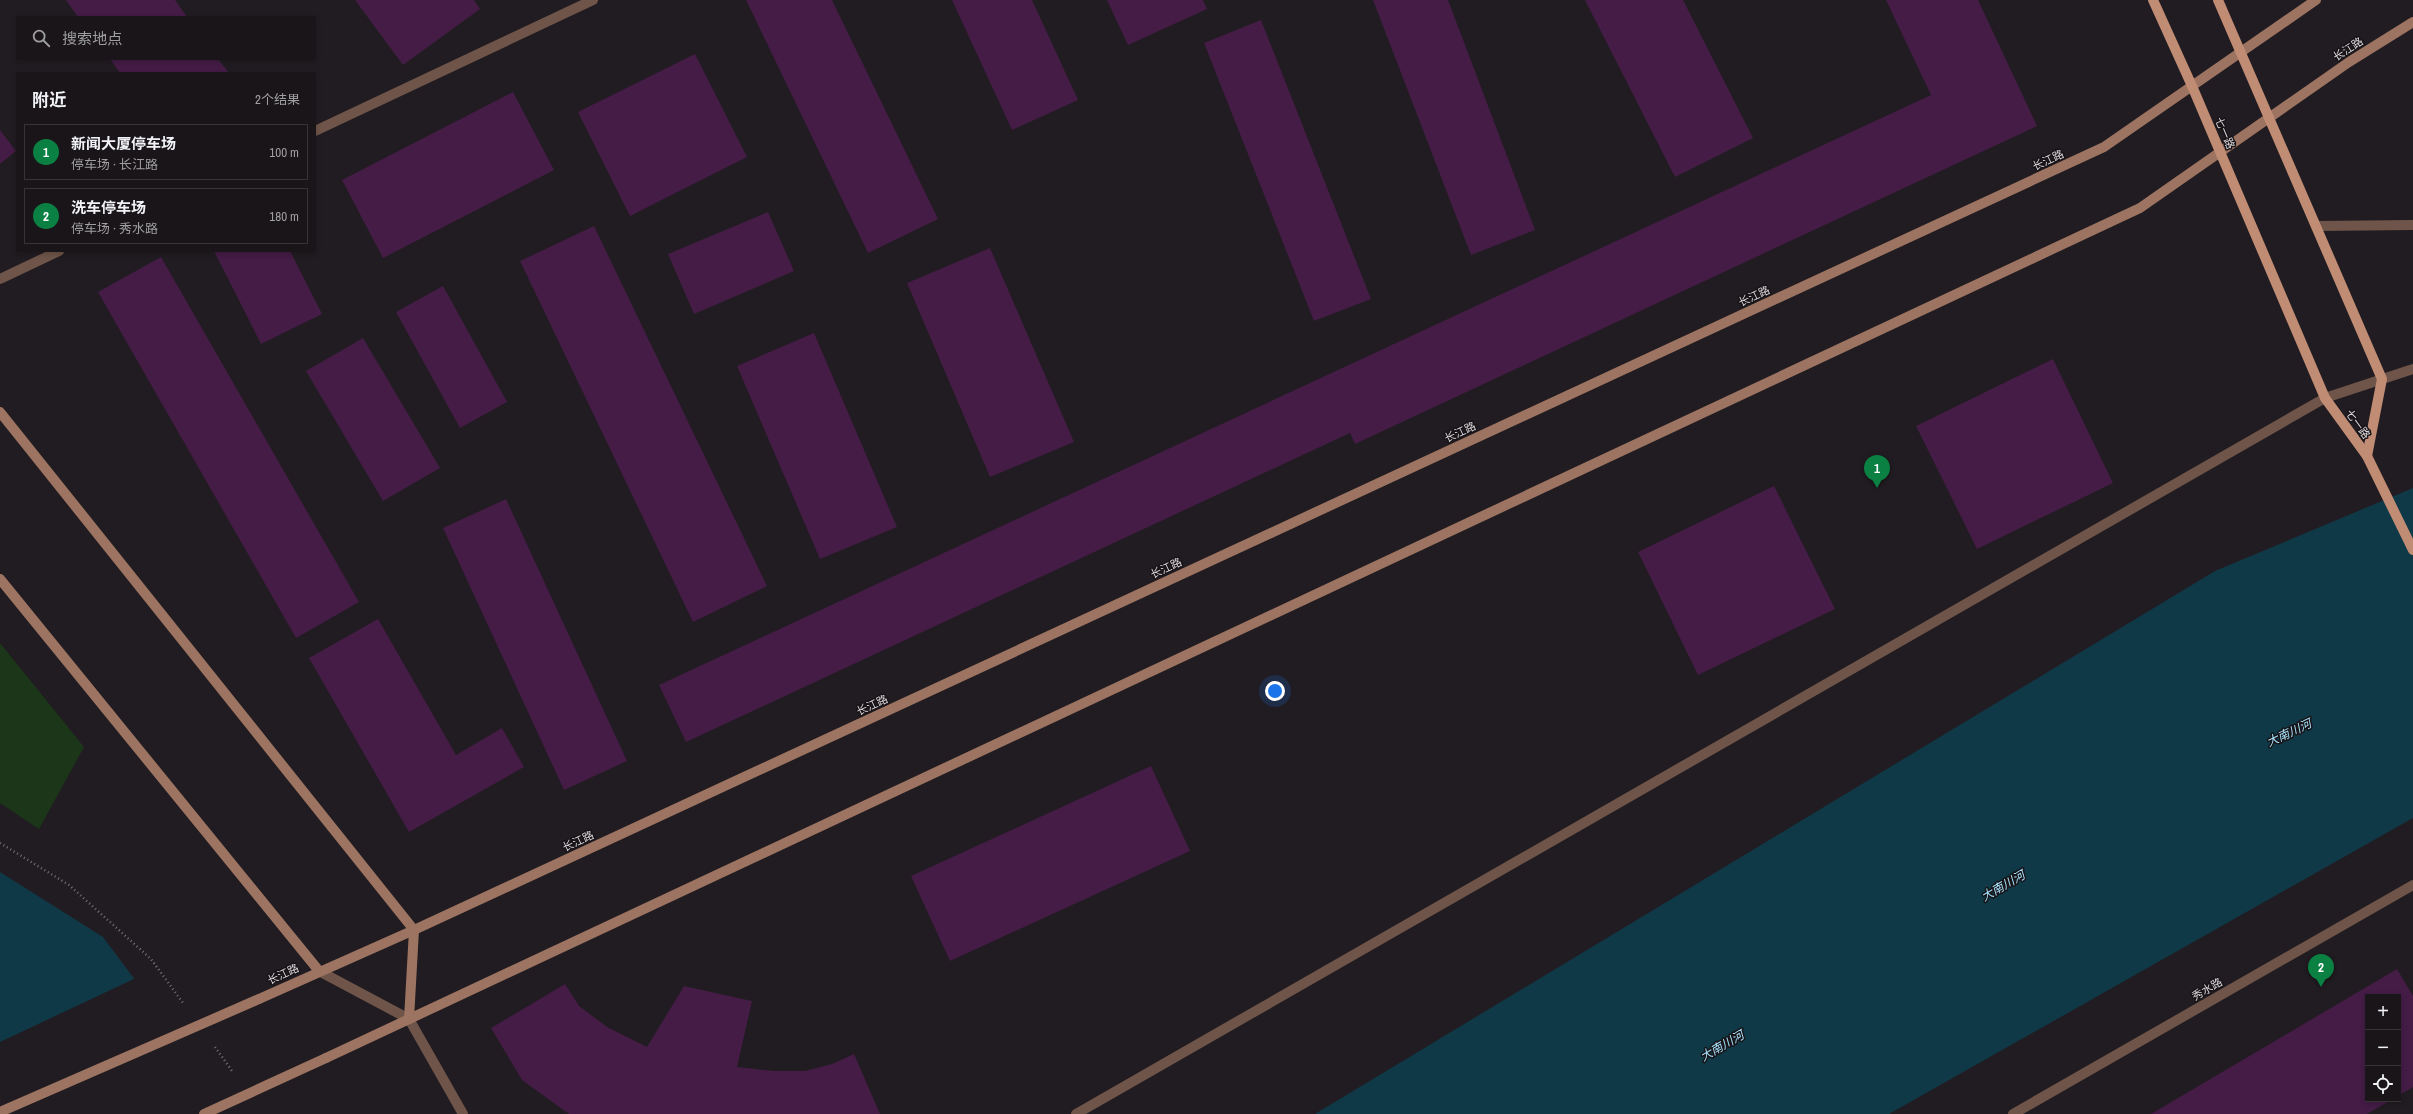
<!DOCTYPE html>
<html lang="zh">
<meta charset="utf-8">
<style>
:root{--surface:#191519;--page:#262226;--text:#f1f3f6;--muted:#9f9fa2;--line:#373438;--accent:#0b8043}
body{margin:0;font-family:"Archivo Narrow","Noto Sans SC",sans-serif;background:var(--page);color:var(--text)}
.controls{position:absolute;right:12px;bottom:12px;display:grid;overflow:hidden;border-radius:0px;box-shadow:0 2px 6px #0003}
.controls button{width:36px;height:36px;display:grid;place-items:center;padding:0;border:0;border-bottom:1px solid var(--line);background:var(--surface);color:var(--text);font:20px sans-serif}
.you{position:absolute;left:1275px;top:691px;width:14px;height:14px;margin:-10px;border:3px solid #fff;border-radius:50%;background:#1a73e8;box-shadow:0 0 0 6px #1a73e833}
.badge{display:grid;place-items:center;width:26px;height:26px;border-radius:50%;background:var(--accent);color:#fff;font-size:13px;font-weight:700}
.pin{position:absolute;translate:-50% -33px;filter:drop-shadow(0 1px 2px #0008)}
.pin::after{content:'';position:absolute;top:21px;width:14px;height:12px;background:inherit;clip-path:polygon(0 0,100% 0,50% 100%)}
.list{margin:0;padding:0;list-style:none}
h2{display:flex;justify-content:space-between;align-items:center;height:52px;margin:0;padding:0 16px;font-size:17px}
h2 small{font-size:13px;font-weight:400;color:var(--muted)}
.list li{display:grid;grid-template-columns:26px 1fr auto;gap:12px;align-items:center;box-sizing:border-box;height:56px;margin:0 8px 8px;padding:0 8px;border:1px solid var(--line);border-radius:0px}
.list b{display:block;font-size:15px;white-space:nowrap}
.list p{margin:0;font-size:13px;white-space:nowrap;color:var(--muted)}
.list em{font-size:13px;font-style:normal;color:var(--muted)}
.icon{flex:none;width:22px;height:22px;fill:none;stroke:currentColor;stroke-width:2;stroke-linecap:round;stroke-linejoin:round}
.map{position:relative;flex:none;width:2413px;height:1114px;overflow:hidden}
.search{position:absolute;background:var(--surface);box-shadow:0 2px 6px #0003;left:16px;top:16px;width:300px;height:44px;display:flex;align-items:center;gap:10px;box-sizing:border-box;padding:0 14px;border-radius:0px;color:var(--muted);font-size:15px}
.panel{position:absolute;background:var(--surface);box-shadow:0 2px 6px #0003;left:16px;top:72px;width:300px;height:180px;border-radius:0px}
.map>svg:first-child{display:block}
</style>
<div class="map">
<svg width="2413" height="1114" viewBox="0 0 2413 1114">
<rect width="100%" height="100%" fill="#211c21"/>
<path fill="#1b3618" d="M0,643L84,747L39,829L0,803Z"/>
<g fill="#103948">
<path d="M2413,488V818L1889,1114H1315L2215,571Z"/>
<path d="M0,872L103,937L235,1114H0Z"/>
</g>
<path fill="#211c21" d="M136,978L237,1114H0V1042Z"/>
<g fill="#441c46">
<path d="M66,0H175L187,17H78Z"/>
<path d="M355,0H474L480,9L403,65Z"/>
<path d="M746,0H832L938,219L868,253Z"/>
<path d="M952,0H1032L1078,100L1012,130Z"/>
<path d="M1107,0H1203L1207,9L1128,45Z"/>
<path d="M1373,0H1448L1535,230L1471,255Z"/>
<path d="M1585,0H1683L1753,138L1675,177Z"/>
<path d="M1886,0H1978L2037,126L1355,444L1350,433L686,742L659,685L1931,95Z"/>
<path d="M1261,20L1371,299L1314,321L1204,43Z"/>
<path d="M695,54L747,157L630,216L578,112Z"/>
<path d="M110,59H218L229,73H120Z"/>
<path d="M513,92L554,170L383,258L342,180Z"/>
<path d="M0,130L16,151L0,164Z"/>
<path d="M768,212L794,271L694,314L668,254Z"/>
<path d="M594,226L767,586L693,622L520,261Z"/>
<path d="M990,248L1074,442L990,477L907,283Z"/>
<path d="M214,251H290L322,314L261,344Z"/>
<path d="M161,257L359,602L296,638L98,292Z"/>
<path d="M443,286L507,402L460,428L396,312Z"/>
<path d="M814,333L897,527L820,559L737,366Z"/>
<path d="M363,338L440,468L383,501L306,371Z"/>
<path d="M2053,359L2113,483L1977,549L1916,426Z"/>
<path d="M1774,486L1835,609L1698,675L1638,552Z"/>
<path d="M506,499L627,761L564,790L443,528Z"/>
<path d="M378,619L456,755L502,728L524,767L409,832L309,658Z"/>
<path d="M1151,766L1190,851L950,961L911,876Z"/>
<path d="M2397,969L2413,996V1087L2398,1096V997H2368V1099H2393L2367,1114H2151Z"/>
<path d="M565,984L579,1006L607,1027L647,1047L684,986L752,1001L737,1067L774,1071H805L832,1064L854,1054L880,1114H569L522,1080L491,1028Z"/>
</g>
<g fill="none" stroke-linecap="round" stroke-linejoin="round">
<g stroke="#767276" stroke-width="2.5" stroke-dasharray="1 3" stroke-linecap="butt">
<path d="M0,843L69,885L151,959L183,1003"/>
<path d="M215,1047L232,1071"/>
</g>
<g stroke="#6f5549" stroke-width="10">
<path d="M315,131L593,0"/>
<path d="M0,279L59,251"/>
</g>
<g stroke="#6f5549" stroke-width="10">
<path d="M2316,226L2413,225"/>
<path d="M2325,398L2413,369"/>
</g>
<g stroke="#6f5549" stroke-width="10">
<path d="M1076,1114L2325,398"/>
<path d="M2013,1114L2413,885"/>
</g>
<path stroke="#6f5549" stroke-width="10" d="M319,971L409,1019L463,1114"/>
<g stroke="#9d7461" stroke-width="10">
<path d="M0,412L414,930L409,1019"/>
<path d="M0,579L319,971"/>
<path d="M259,999L414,930L2104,147L2316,0"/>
<path d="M326,1058L2140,208L2349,62L2413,22"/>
</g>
<g stroke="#c18c74" stroke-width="10">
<path d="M2153,0L2192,86L2325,398L2367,456L2413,550"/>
<path d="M2218,0L2382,379L2367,456"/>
</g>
<g stroke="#9d7461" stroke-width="10">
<path d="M0,1112L259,999"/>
<path d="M204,1114L326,1058"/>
</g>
</g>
<g text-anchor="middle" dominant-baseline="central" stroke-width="3" stroke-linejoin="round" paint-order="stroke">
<g font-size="11" fill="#dcd9dc" stroke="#171317">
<text transform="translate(2348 49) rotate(-33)">长江路</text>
<text transform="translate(2225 133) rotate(67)">七一路</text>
<text transform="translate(2048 160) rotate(-25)">长江路</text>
<text transform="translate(1754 296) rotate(-25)">长江路</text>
<text transform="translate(2358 424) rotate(54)">七一路</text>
<text transform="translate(1460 432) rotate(-25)">长江路</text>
<text transform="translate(1166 568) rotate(-25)">长江路</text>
<text transform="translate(872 705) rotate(-25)">长江路</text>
<text transform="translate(578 841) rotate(-25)">长江路</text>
<text transform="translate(283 974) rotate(-25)">长江路</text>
<text transform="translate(2207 989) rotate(-30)">秀水路</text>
</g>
<g font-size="12" font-style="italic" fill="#a8e3fd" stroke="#171317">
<text transform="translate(2289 733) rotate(-25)">大南川河</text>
<text transform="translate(2003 886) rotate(-30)">大南川河</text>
<text transform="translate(1722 1046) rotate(-30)">大南川河</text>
</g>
</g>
</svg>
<div class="controls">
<button>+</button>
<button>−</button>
<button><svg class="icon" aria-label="locate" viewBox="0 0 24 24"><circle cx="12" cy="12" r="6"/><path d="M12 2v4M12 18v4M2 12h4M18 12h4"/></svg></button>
</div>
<div class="you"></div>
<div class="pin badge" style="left:1877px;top:488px">1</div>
<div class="pin badge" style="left:2321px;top:987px">2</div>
<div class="search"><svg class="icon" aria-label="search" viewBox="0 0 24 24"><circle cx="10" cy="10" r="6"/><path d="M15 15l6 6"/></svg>搜索地点</div>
<section class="panel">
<h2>附近<small>2个结果</small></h2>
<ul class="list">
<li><span class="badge">1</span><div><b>新闻大厦停车场</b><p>停车场 · 长江路</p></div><em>100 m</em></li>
<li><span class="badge">2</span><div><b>洗车停车场</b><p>停车场 · 秀水路</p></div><em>180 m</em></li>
</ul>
</section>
</div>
